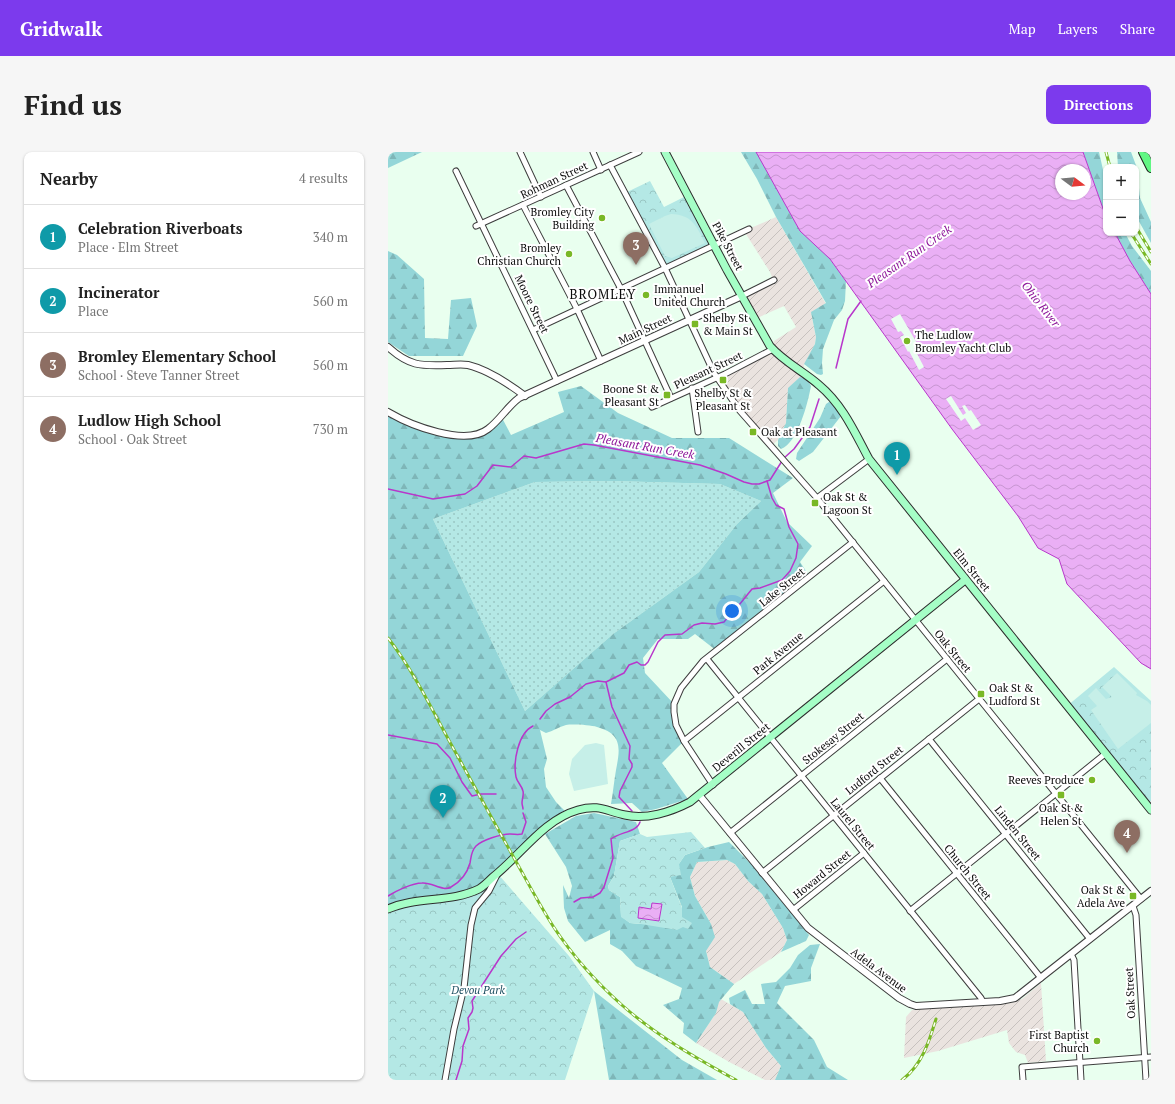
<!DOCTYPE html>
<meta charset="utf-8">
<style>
:root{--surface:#fff;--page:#f6f6f6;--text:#222;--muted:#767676;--line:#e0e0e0;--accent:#7c3aed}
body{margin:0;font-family:"PT Serif",serif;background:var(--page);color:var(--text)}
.controls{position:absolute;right:12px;top:12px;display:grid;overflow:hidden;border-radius:8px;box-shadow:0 1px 3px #0004}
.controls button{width:36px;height:36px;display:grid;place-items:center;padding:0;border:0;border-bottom:1px solid var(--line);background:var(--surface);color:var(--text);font:20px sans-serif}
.compass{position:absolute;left:667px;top:12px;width:36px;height:36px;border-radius:50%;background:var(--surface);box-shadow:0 1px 3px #0004;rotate:106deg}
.you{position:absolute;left:344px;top:459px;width:14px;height:14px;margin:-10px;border:3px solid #fff;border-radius:50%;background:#1a73e8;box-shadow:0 0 0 6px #1a73e833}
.badge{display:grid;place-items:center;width:26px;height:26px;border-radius:50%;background:var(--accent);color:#fff;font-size:13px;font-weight:700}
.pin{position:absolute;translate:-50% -33px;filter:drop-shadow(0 1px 2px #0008)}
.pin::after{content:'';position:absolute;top:21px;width:14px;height:12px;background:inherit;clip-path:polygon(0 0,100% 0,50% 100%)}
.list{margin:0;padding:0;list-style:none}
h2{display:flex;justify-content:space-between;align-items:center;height:52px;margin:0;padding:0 16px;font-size:17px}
h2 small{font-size:13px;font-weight:400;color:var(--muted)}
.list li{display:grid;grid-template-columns:26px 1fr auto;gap:12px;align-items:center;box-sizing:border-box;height:64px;padding:0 16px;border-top:1px solid var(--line)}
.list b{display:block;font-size:15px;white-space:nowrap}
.list p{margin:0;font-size:13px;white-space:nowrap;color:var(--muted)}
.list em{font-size:13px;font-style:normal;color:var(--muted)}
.map{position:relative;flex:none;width:763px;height:928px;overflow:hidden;border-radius:8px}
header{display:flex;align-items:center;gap:24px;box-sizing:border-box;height:56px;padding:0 20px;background:var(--accent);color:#fff}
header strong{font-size:19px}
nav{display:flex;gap:22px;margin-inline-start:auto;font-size:14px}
.intro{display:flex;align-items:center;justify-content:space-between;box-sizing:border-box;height:96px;padding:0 24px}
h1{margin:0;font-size:28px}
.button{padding:10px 18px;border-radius:8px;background:var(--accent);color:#fff;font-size:14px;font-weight:700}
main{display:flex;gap:24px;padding:0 24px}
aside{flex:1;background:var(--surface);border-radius:8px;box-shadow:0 1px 3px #0004}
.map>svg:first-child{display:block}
</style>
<header>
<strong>Gridwalk</strong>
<nav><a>Map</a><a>Layers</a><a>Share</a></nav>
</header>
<div class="intro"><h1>Find us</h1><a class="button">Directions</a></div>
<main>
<aside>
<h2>Nearby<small>4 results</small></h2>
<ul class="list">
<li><span class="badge" style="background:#0f9aa8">1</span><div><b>Celebration Riverboats</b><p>Place · Elm Street</p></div><em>340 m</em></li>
<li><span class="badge" style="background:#0f9aa8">2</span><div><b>Incinerator</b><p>Place</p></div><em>560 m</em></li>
<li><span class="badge" style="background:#8d6e63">3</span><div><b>Bromley Elementary School</b><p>School · Steve Tanner Street</p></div><em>560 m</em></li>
<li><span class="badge" style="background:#8d6e63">4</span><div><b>Ludlow High School</b><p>School · Oak Street</p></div><em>730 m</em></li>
</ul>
</aside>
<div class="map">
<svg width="763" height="928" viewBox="0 0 763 928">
<defs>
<pattern id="industrial-furrows" width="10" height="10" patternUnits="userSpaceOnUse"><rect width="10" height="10" fill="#eae3df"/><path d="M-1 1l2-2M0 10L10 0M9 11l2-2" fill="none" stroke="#c7c1be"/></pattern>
<pattern id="grass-dots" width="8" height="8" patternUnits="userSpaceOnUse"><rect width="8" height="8" fill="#b4e8e5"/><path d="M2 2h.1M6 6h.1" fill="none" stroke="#99c6c3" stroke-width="1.8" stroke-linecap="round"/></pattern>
<pattern id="forest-firs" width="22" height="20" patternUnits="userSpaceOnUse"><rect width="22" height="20" fill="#94d6d8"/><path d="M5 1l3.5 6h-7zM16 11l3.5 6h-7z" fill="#7eb6b8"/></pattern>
<pattern id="park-crowns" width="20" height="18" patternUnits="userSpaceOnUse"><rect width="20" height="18" fill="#b4e8e5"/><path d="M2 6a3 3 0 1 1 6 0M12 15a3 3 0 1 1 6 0" fill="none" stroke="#99c6c3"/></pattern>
<pattern id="water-waves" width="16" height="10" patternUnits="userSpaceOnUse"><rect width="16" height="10" fill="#eaaff5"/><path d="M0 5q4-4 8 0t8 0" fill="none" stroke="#c795d1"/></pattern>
</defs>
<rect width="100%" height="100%" fill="#e9ffef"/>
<g fill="url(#industrial-furrows)">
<path d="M388,65L438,152L423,161L428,185L427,192L413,219L412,225L400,237L398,271L390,288L383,294L329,225L385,197L386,189L408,175L396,154L367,167L354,144L385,128L382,120L356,79Z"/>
<path d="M339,708L347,712L360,729L374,742L395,776L399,788L393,800L346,832L322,815L318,799L323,772L307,744L302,725L309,710Z"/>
<path d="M653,831L658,909L640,911L637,903L628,900L621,891L619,878L550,899L516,906L518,865L524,858L623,851L634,847Z"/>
<path d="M333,847L355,860L378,896L393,914L387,928H377L343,911L308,891L328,861L330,850Z"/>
</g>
<path fill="url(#grass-dots)" d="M224,329L332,332L373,349L349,372L311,420L225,482L137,559L45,367L147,330Z"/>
<g fill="url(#forest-firs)" fill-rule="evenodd">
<path d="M0,0H34L0,16Z"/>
<path d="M353,0H381L442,107L458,129L457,149L454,158L446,168L435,197L434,211L435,222L433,223L429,222L416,212L427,192L428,185L423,160L438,151L388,65L369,27Z"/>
<path d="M695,0H711L718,31V65Z"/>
<path d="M729,0H743L749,16L752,46L763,70V91L748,64V15H730Z"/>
<path d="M727,81H737L744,94L763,119V142L742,109Z"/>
<path d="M0,99L9,103L36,127L37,186L60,187L63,148L83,146L89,174L75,204H21L0,190Z"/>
<path d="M412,225L419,227L423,234C420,250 410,291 393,297L390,294V288L398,271L400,236Z"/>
<path d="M193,234L230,261L284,286H341L405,326L385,341L399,370L424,394L412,410L422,425L329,499L307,482L300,487H270L255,506L257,521L286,552V560L296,589L274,611L300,647L268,657L254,660L244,651L223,652C225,641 226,629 228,618C232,597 235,582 209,575C202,573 185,572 178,573C171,575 165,579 158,581L152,578L159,607L156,617L158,635L168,650L180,662L173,665L92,736L0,757V259L18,270L65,283L99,278L113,264L123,283L176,260L170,240ZM224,329L332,332L373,349L349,372L311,420L225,482L137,559L45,367L147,330Z"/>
<path d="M441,250H445L453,264L425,300L411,309L408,307L409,301L432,266L438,252Z"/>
<path d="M206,661L248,670L252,682L232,689L226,724L220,734L221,738L232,745L233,764L242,771L253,772L294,765V755L282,725L297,703L320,695L341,690L364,713L421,783L418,789L393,800L399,788L395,776L374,742L360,729L347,712L339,708L309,710L302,725L307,744L323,772L327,785L318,799L322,815L346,832L331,850L328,861L308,891L295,881L296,871L275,853L291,847L294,836L248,814L234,799L222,792V778L197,790L180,769L176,756L175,733L181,746L184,734L178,715L157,682L188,664Z"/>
<path d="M432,792L423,816V829L397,834L389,851L426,888L439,915L460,928H387L393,914L378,896L355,860L342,852L341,846L357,838L364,852H377L373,832L388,830L402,816L410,803L422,793Z"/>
<path d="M206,839L294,908L329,928H221Z"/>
</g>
<g fill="url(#park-crowns)">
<path d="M262,29L276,55L300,43L326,93L277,116L237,41Z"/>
<path d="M726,515L763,549V649L758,652L679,554Z"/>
<path d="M303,680L317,696L297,703L291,712L293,723L282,725L294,756V765L304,771L300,777L295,775L289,778L253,772L242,771L233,765L232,745L221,738L220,734L226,724L232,689L252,682L259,685Z"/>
<path d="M110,722L181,804L206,839L177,928H0V757L76,743Z"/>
</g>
<g fill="#c6efe8">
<path d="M283,62C304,63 308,73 317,91L284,106L277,104L261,72L277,64Z"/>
<path d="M729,521L749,541L748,543L759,549L763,553V571L730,597L703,558L709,554L700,544L708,536L718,547L724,545L714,535Z"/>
<path d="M208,591L216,593L220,632L186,639L181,622L184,607L197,593Z"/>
</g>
<g fill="url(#water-waves)" stroke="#b837cb" fill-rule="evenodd">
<path d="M368,0H695L718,65V81H727L742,109L763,142V517L753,511L679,432L671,407L650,396L630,364L564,277L442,107L412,79ZM673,18H697V42H673Z"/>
<path d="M264,751L274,752L271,769L250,766L251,755L263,757Z"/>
</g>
<g fill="#e9ffef">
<path d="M512,162L530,193L526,196L536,215L531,218L521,199L520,200L512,185L516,183L513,179L510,180L503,167Z"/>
<path d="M563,244L575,263L578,261L574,254L577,253L581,259L583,258L593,273L585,278L577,266L573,269L558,247Z"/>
</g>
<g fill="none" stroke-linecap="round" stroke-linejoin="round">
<g stroke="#b837cb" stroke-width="1.5">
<path d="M448,216L460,167L473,149"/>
<path d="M396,306L406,297L422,275L431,247"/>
<path d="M0,337L45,347L77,342L89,334L105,313L123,315L136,304L148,306L196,292L206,293L312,313L338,322L356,330L364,332H371L382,328L394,309"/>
<path d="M218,530L224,555L242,594L241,607L244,612V615L232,639L231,645L244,659"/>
<path d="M152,567L158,559L167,552L182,545L198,532L210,529L218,530L236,521L241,513L249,510L253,513H257L260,510L270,490L277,483L294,482L306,473L314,471L327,472L336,470L340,465L341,459L347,458L364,437L372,436L394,428L402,419L408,406L410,392L401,375L396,357L388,353L384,346L379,329"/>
<path d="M0,583L49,592L62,606L74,630L84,644L93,642H108"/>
<path d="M135,657C135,655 134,653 134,651C134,647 136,643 135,639C134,634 129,630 128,625C125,610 130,581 145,574"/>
<path d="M0,744C8,739 24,731 34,731C44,730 55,740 63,735C72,730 79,722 82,711C83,706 83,699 88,694C94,688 113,682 122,682C127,682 129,683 134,682L138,670L135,661"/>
<path d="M186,750L193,746L205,745L212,741L216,735L225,706L223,687C232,680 249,680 252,670"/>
<path d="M68,928L74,909L75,894L81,877L80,866L84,860L85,856L84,849L113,804L128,787L138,780"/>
</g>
<g stroke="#3e3e3e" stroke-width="7">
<g id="minor">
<path d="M132,0L153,45"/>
<path d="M205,0L213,18"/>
<path d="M222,13L277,116L326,221L352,259L429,346L753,747"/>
<path d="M68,19L169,229"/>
<path d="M178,33L233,137L283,246"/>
<path d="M135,53L189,157L213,209"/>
<path d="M88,74L251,0"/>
<path d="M354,144L386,128"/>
<path d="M145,178L361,77"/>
<path d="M304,236L310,280"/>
<path d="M264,255L337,222L385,197"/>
<path d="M429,346L481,307"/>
<path d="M319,507L593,846L595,850"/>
<path d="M541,587L702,787"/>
<path d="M296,589L496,429"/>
<path d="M492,626L653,826"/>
<path d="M325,633L296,589L288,573L286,560V552L293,536L315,509L465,390"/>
<path d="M342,681L559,507"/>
<path d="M374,721L591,547"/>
<path d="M745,754L748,763L758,928"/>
<path d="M405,758L476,701"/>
<path d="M522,759L717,602"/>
<path d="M683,802L686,808L693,928"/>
<path d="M57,928L66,877L76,836L83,773L87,756L101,739L109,723"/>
<path d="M635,928L634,915L763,905"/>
</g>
</g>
<g stroke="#3e3e3e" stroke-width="8">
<g id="tertiary">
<path d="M0,195C21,214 32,214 59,213C66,213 73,212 80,213C101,218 121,232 137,244"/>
<path d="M0,260C22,273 77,295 100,277C112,268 119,255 131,246L354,144"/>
<path d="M312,644L420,776L511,846L522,852L528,854L612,849L627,846L763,739"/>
</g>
</g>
<g stroke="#2d2d2d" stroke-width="9">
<g id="secondary">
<path d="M277,0L339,118L382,194C396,210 415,219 431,233C455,253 467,281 481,307L763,658"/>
<path d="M0,757C29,744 62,751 91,737C96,734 101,729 105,725C133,703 155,668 190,658C211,652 218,659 237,663C258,668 283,660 302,650L577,428"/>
</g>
</g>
<g stroke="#1c1c1c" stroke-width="10">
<path id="primary" d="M755,0L763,16"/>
</g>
<use href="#minor" stroke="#fff" stroke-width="5"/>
<use href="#tertiary" stroke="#fff" stroke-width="6"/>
<use href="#secondary" stroke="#a5fec6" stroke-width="7"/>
<use href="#primary" stroke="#61f784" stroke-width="8"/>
<g stroke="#79b826" stroke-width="3">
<g id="rail">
<path d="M718,0L722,15"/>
<path d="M748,75L763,100"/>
<path d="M743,81L763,112"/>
<path d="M0,486C28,522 47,564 69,603C88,638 107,672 126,706C139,729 151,752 165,774C184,803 209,831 235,854C269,884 308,906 348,928"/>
<path d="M514,928C534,913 541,890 548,867"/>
</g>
</g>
<use href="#rail" stroke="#fff" stroke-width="1.5" stroke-dasharray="4.5" stroke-linecap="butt"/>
</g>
<g fill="#79b826" stroke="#fff" stroke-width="1.5">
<circle cx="214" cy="66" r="4"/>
<circle cx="181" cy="102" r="4"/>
<circle cx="258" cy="143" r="4"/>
<rect x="303" y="168" width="8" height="8" rx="2"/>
<circle cx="519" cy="189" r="4"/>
<rect x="331" y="224" width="8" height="8" rx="2"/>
<rect x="275" y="239" width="8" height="8" rx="2"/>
<rect x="361" y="276" width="8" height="8" rx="2"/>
<rect x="423" y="347" width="8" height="8" rx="2"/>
<rect x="589" y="538" width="8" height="8" rx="2"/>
<circle cx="704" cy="628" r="4"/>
<rect x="669" y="639" width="8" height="8" rx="2"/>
<rect x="741" y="740" width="8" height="8" rx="2"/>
<circle cx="709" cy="889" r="4"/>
</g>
<g text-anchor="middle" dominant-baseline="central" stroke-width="4" stroke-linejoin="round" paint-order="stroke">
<g font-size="11" fill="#0b0b0b" stroke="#fff">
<text transform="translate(166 28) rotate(-25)">Rohman Street</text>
<text transform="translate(340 94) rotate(62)">Pike Street</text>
<text transform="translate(144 152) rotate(64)">Moore Street</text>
<text transform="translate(257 177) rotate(-25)">Main Street</text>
<text transform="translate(320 218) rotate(-25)">Pleasant Street</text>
<text transform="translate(584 418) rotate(51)">Elm Street</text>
<text transform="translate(394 435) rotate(-39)">Lake Street</text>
<text transform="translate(565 499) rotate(51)">Oak Street</text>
<text transform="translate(390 501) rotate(-39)">Park Avenue</text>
<text transform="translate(445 586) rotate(-39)">Stokesay Street</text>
<text transform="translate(353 595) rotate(-39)">Deverill Street</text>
<text transform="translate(486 618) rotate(-39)">Ludford Street</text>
<text transform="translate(465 672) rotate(51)">Laurel Street</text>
<text transform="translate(630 681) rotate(51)">Linden Street</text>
<text transform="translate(580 720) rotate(51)">Church Street</text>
<text transform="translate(434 722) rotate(-39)">Howard Street</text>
<text transform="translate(491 818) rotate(37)">Adela Avenue</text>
<text transform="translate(742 841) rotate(-93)">Oak Street</text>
</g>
<g font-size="11" fill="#0b0b0b" stroke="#fff" text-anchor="end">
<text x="206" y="60">Bromley City<tspan x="206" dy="13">Building</tspan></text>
<text x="173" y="96">Bromley<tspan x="173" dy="13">Christian Church</tspan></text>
<text x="266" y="137" text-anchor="start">Immanuel<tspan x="266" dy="13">United Church</tspan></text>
<text x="315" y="166" text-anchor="start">Shelby St<tspan x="315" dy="13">&amp; Main St</tspan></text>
<text x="527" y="183" text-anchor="start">The Ludlow<tspan x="527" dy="13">Bromley Yacht Club</tspan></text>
<text x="271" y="237">Boone St &amp;<tspan x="271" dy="13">Pleasant St</tspan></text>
<text x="335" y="241" text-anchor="middle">Shelby St &amp;<tspan x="335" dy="13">Pleasant St</tspan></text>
<text x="373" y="280" text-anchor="start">Oak at Pleasant</text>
<text x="435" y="345" text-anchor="start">Oak St &amp;<tspan x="435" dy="13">Lagoon St</tspan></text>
<text x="601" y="536" text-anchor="start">Oak St &amp;<tspan x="601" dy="13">Ludford St</tspan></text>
<text x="696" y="628">Reeves Produce</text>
<text x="673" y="656" text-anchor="middle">Oak St &amp;<tspan x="673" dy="13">Helen St</tspan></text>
<text x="737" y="738">Oak St &amp;<tspan x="737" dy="13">Adela Ave</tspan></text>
<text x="701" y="883">First Baptist<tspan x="701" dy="13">Church</tspan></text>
</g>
<g font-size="11" font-style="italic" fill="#1d4f61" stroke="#fff">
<text x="90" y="838">Devou Park</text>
</g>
<g font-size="12" font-style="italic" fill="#8e179a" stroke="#fff">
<text transform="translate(521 104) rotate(-35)">Pleasant Run Creek</text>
<text transform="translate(653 152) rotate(52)">Ohio River</text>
<text transform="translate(257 294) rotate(10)">Pleasant Run Creek</text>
</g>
<g font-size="13" letter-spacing="1" fill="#0b0b0b" stroke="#fff">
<text x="215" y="142">BROMLEY</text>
</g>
</g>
</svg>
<div class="controls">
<button>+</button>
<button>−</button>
</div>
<svg class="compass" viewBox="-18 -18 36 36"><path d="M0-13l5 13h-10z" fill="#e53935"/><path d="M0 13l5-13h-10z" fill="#767676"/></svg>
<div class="you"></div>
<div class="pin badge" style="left:509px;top:323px;background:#0f9aa8">1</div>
<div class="pin badge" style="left:55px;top:666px;background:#0f9aa8">2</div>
<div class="pin badge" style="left:248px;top:113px;background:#8d6e63">3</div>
<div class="pin badge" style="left:739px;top:701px;background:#8d6e63">4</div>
</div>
</main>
